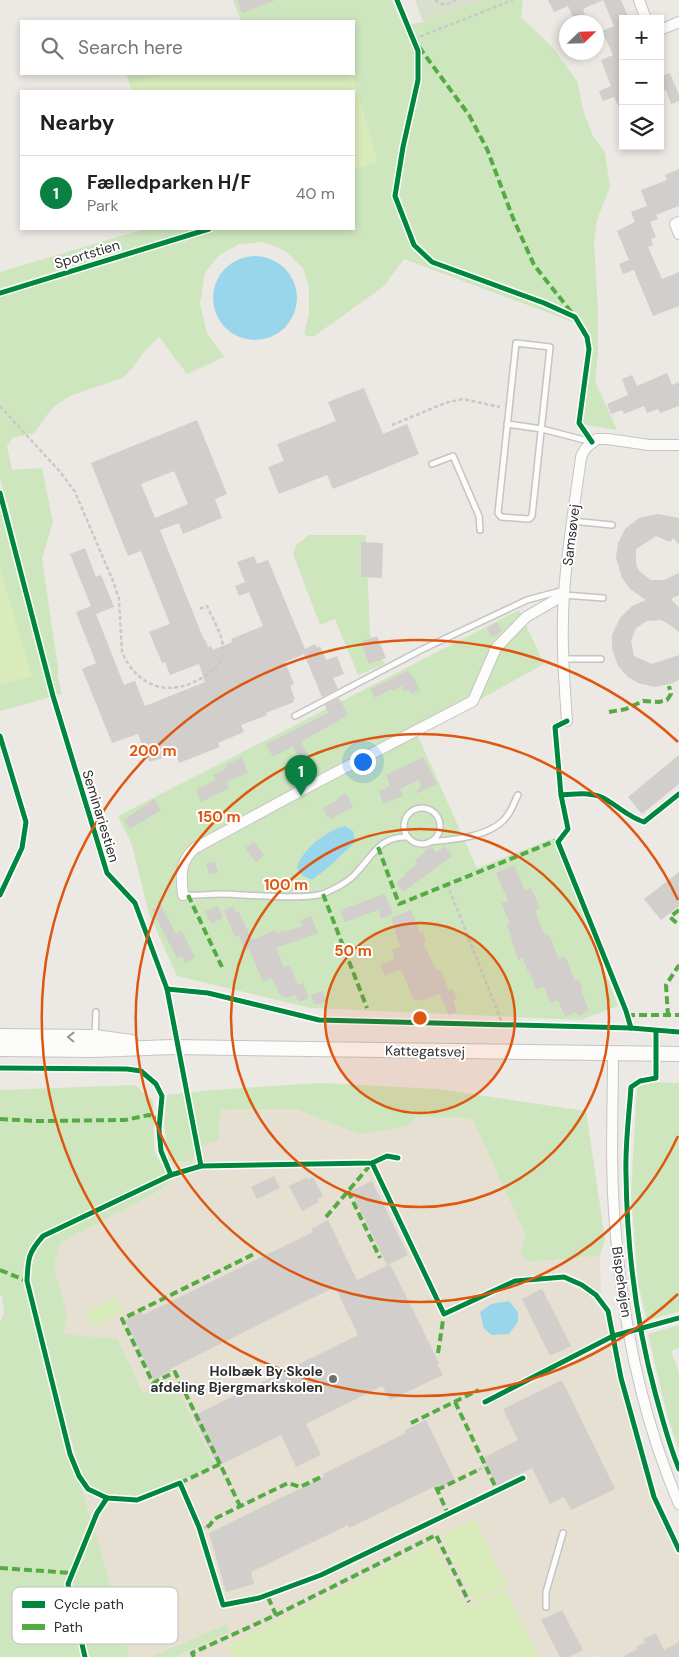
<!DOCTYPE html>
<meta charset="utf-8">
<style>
:root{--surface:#fff;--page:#f6f6f6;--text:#202124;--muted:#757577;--line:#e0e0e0;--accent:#0b8043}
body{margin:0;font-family:"DM Sans",sans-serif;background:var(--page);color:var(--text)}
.controls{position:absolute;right:15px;top:15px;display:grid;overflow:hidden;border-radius:0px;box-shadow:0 2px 8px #0003}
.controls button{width:45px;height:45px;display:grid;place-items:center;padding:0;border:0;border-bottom:1px solid var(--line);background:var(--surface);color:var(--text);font:25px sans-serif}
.compass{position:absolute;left:559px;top:15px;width:45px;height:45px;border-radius:50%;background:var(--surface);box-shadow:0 2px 8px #0003;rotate:67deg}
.you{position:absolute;left:362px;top:761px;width:18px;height:18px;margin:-12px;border:4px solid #fff;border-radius:50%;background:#1a73e8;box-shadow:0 0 0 8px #1a73e833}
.badge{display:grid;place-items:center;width:32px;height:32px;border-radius:50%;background:var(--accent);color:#fff;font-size:16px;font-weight:700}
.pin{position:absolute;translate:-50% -41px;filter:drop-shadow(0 1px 2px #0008)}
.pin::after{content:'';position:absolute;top:26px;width:18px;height:15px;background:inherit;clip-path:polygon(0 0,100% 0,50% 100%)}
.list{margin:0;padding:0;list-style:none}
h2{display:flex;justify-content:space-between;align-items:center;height:65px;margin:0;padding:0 20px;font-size:21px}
h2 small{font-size:16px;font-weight:400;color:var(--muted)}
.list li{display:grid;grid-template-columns:32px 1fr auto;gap:15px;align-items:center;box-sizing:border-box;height:75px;padding:0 20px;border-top:1px solid var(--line)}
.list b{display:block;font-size:19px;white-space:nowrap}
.list p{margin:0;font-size:16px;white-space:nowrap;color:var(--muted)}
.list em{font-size:16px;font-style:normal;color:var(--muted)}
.icon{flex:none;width:28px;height:28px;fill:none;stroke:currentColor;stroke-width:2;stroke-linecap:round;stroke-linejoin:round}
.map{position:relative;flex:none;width:679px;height:1657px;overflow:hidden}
.search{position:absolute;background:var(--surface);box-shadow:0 2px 8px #0003;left:20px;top:20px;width:335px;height:55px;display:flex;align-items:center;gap:12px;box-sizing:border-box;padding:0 18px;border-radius:0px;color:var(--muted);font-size:19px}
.panel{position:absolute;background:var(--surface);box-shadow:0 2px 8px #0003;left:20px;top:90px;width:335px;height:140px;border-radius:0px}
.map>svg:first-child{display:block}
</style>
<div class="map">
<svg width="679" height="1657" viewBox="0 0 679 1657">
<rect width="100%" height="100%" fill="#ece8e4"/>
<path fill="#e6e0d3" d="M295,1109L359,1134L416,1117L472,1118L525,1234L521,1254L527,1262L600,1256L601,1292L623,1395L642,1460L679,1549V1657H600L599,1655L594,1657H175L230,1632L227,1624L150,1657H130L98,1541L42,1363L62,1338L67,1313L54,1266L60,1243L157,1192L169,1182L161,1165L169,1161L192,1162L196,1147L220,1110Z"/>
<g fill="#cee6be">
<path d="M233,0H392L403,26L423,22L485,0H523L521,17L554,49L577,81L584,113L593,136L605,153L610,187L597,220L594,242L598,310V354L595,381L617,430L576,423L586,340L573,322L404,259L383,287L313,337L304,335L309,313V287L303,268L285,251L264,242L240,244L219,255L205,273L200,304L207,333L224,357L187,374L159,337L143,353L132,369L122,378L70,396L53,407L34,433L13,438L7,446L12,470L42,468L53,522L42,559L59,675H57L62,694L0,711V487L10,520L12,519L0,479V272L144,229H354V91H132L126,74H354V21H241Z"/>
<path d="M309,535H366L370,634L385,664L358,675L335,619L320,625L293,554L297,544Z"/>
<path d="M519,610L544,664L417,734L477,868L554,838L618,1006L581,1020L311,1008L177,976L149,914L132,845L118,816Z"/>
<path d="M655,1082L679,1083V1312L647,1320L638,1284L631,1194L637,1087Z"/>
<path d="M320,1083L438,1089L586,1111L605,1239L600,1256L528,1262L521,1254L525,1234L472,1118L416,1117L408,1126L359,1134L295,1109L220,1110L218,1140L196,1147L192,1162L169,1161L164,1124L167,1095L212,1090Z"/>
<path d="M135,1085L153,1101L154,1150L170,1182L157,1192L60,1243L54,1266L67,1313L63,1334L117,1339L143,1393L173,1380L214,1465L139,1498L111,1496L92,1486L81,1473L48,1355L42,1363L98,1541L130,1657H0V1321L4,1314L2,1296L0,1295V1090Z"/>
<path d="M679,1325V1348L671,1351L679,1372V1450L667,1415L648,1334Z"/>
<path d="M227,1624L230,1632L175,1657H150Z"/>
</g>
<path fill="#d8e0cc" d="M415,0H485L423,22Z"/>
<g fill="#d9eabb">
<path d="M166,74H352L378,162L354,169V91H132L130,84Z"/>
<path d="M0,568L32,676L0,685Z"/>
<path d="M116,1297L124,1312L94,1327L86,1312Z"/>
<path d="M475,1519L507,1586L474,1602L442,1535Z"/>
<path d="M433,1542L466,1608L505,1590L539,1657H233L227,1645Z"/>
</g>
<g fill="#99d6ec">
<circle cx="255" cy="298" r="42"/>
<path d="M345,826L353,831L355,842L331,865L312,880L303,876L297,868C301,850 327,830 345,826Z"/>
<path d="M509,1301L518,1312V1322L509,1334L492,1335L484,1329L480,1312L491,1304Z"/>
</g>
<g fill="#d1cecb" fill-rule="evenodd">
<path d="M237,0H274V1L242,13Z"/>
<path d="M548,0H621L629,19H623V116L614,97L603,101L599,91L611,86L601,60L613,55L602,31L614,26L603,0L583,9L585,15L574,19L568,6L554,12Z"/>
<path d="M670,73L679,95V101L671,104L666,90L660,92V77Z"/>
<path d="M679,169V206L656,215L658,219L650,222L656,237L651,239L653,245L648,247L662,279L679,272V306L653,316L634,270L623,274L619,264L629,260L617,231L635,222L631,212L647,206L641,190L667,180L665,175Z"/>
<path d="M667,373L672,385L679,382V406L660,413L658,409L647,413L644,406L624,414L622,410L611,414L607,404L628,395L622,379L632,375L637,386Z"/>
<path d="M364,388L383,434L407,424L419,454L333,489L327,475L279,494L268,467L284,461L277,444L336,421L328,402Z"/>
<path d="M197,420L227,494L215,499L222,518L183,534L179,523L160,530L204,640L205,639L208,647L211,646L213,650L232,642L231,639L263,626L249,592L239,596L235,586L245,582L237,562L254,556L257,564L268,560L305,649L315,644L317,648L320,646L326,660L337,656L344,674L333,678L338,689L322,697L304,654L285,662L294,684L290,686L295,699L293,700L294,702L266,713L267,715L241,725L244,732L218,743L220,747L179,763L176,754L149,762L138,734L112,743L82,669L96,663L76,612L91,606L70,554L85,548L96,577L101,575L114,607L96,614L124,685L135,681L145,706L205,682L199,664L170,675L165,662L162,663L149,632L170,624L141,551L128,556L91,463ZM174,471L188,504L155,518L141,484Z"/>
<path d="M658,514L679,518V544L673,538L670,542L656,536L636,549V564L639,571L651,580H664L679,573V595L671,599L679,608V632L667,623L661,620L647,621L636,628L631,641L634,656L652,664L679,655V680L670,684L655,687L638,683L628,677L618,666L612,649V635L620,618L632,606L646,600L630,589L622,578L616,558L618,543L625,529L639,518Z"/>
<path d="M361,542L383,543L382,578L361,577Z"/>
<path d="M497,622L502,631L492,637L487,628Z"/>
<path d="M377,636L386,658L369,664L361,642Z"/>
<path d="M408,671L413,678H414L420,690L411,694L409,690L404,692L402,686L393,691L392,689L375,698L370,689Z"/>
<path d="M339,698L348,715L301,742L309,757L300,762L293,746L273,757L266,744L328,713L325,705Z"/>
<path d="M679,755V784L642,814L628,797Z"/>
<path d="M242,757L248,773L226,782L229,788L201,802L196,790L216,780L213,775L227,768L225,765Z"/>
<path d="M423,757L437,784L415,794L421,786L419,780L400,789L403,796L383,804L379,791L390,786L386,775L410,763L411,764Z"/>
<path d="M346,793L353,807L330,819L329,816L327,817L323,808L338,800L337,798Z"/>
<path d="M154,799L161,810L130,829L124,820Z"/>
<path d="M254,842L264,855L256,862L245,848Z"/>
<path d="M431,846L436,853L444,846L452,856L403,892L396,883L406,875L405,873L417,864L415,860Z"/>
<path d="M215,861L218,872L209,875L206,864Z"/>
<path d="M514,865L525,891L531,888L540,908L535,910L542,929L546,936L549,935L559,959L565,956L575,981L579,980L583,989L581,990L589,1011L578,1016L576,1012L565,1017L558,1000L550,1003L544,987L536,989L530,971L528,972L523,958L518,960L507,924L510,923L501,903L508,901L496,873Z"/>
<path d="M679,872V906L661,920L644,899Z"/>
<path d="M385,894L393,914L381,919L378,910L345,922L340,910Z"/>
<path d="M161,905L176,934L182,931L195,958L185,963L182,956L177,958L152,910Z"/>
<path d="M218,906L223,918L211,924L205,911Z"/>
<path d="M233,906L236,913L239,912L252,940L275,930L276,933L283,930L284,932L303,926L301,920L311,916L318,933L276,948L284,967L290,965L298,985L303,983L309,998L299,1002L295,995L287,998L280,995L272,978L263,982L249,949L245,951L239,935L235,937L224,911Z"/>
<path d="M411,910L420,933L423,932L426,941L423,943L436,970L440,969L449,991L453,989L457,999L453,1001L457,1012L449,1015L439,994L420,1001L419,999L414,1001L401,969L385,976L380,965L395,959L392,950L400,947L391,918Z"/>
<path d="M323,991L326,1002L317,1005L316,1003L314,1004L311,995Z"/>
<path d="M274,1176L280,1188L257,1199L251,1187Z"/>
<path d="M307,1177L308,1180L313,1177L323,1196L317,1199L319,1202L302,1211L289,1186Z"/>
<path d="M372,1181L408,1255L387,1265L351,1191Z"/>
<path d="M328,1220L357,1280L390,1264L439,1363L437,1364L443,1375L390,1400L382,1386L306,1424L321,1455L296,1467L281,1435L218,1466L193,1416L358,1335L335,1287L170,1369L171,1371L154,1380L125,1320L142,1312L143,1315L313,1232L311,1229Z"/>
<path d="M542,1289L571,1346L550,1356L522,1299Z"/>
<path d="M562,1380L615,1489L571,1510L564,1497L550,1504L532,1468L496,1486L483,1458L518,1440L503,1409Z"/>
<path d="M426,1420L455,1480L439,1488L438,1485L349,1528L348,1525L251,1572L254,1584L226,1592L209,1533L324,1477L323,1474L406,1433L405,1430Z"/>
<path d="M562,1610L583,1650L569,1657H560L541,1620Z"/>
<path d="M656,1633L664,1650L679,1642V1657H622L638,1649L636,1647L645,1643L643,1639Z"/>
</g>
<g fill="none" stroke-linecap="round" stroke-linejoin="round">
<g stroke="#c5c4c5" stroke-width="8">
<g id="lane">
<path d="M516,343L550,347L532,516L529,519L501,517L498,513Z"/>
<path d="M507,424L542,429L592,442"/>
<path d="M432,464L453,456L479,516L480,530"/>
<path d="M572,521L612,525"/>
<path d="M564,595L603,598"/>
<path d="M563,659H601"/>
<path d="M295,716L423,649L527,600L564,590"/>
<circle cx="422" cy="826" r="18"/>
<path d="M429,842C452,840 492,837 507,816C512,810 514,802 518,795"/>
<path d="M183,895C196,896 209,894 221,894C244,894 307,901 325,893C336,888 349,882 357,872C374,854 380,836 408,837"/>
<path d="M95,1037L96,1012"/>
<path d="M546,1607V1592L563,1533"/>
</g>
</g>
<g stroke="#c5c4c5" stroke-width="12">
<g id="street">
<path d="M639,0L646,19"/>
<path d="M660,30L679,22"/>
<path d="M679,222L675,224L679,234"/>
<path d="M567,721C564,679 561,637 564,594C567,548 575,503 581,457L585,449L597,439H608L649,445H679"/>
<path d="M183,895C181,876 179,862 195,848L304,789L473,701L496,648L526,617L564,595"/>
<path d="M613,1053C613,1110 610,1167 615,1224C622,1319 641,1415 679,1504"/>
</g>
</g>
<g stroke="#c5c4c5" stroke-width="16">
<g id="secondary">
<path d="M0,1036L95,1037L131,1042"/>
<path d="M0,1049L94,1050L172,1047L679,1054"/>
</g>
</g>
<g stroke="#c9c9c8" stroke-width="2.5" stroke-dasharray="4 2.5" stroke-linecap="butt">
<path d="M435,0C442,7 448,4 456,0"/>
<path d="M414,39L513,0"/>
<path d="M0,406L61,473L75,492L113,581L119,599L122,652C138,689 171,698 205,676C213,670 222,664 223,653C225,638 213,620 207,606L199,609"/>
<path d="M392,425L445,403L463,399L500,407"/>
<path d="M447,884L503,1025"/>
<path d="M478,1470L485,1466"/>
<path d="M203,1528L207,1527"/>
</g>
<use href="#lane" stroke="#fcfcfb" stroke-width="5"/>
<use href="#street" stroke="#fcfcfb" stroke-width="10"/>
<use href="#secondary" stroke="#fcfcfb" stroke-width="14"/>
<g stroke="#54ab44" stroke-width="4" stroke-dasharray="8 4" stroke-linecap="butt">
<path d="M419,47L469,115L487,149L513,218L534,265L572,313"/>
<path d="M609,712L626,709L643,701L659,702L667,700L671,694L669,686"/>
<path d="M378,847L399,904L560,839"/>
<path d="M323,894L367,1008"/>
<path d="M188,895L222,967"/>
<path d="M679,910L670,917L679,925"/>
<path d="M627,1015H679"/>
<path d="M668,1016L666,985L679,965"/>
<path d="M0,1119L37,1121L125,1120L149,1115L160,1119"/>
<path d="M348,1191L380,1258"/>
<path d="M326,1217L372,1163"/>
<path d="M0,1270L27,1281"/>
<path d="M438,1353L444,1314"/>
<path d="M455,1402L497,1490"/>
<path d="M411,1423L479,1390"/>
<path d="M220,1464L175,1372L153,1383L122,1319L254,1254"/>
<path d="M180,1483L220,1464L240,1506"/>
<path d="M436,1487L448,1514"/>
<path d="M437,1490L478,1470"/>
<path d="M207,1527L210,1525L214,1519L288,1483L300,1487L321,1477"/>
<path d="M0,1568L72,1573"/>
<path d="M276,1615L436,1535L469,1602"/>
<path d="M194,1657L192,1653L276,1615L267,1595"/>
</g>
<g stroke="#fff" stroke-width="8">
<g id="cycleway">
<path d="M397,0L418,51V80L403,147L395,196L414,245L432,262L544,303L575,317L587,337L589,349L579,423L592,442"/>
<path d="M0,293L209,229"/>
<path d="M0,493L53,696L107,873L135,903L167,989L201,1166"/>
<path d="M567,721L555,727L561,795L568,829L558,842L626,1011L631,1028"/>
<path d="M0,736L26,822L22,848L0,895"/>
<path d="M561,795C576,794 593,791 607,800C620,808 629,817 644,822L679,794"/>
<path d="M167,989L208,993L319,1020L631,1028L679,1032"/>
<path d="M656,1031V1078L640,1081L631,1087C629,1116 625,1145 626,1174C627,1250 636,1323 656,1396C663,1421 669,1445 679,1469"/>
<path d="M0,1068L127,1069L141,1071L156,1084L162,1096L159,1129L161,1151L171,1175"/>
<path d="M398,1158L387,1156L372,1163L201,1166L171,1175L43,1236C28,1253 28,1259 27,1281L70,1454L79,1476L88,1489L107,1498L137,1500L180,1483L199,1527L223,1605L259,1598L321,1575L523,1478"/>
<path d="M372,1163L444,1314L515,1281L564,1277L582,1285L596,1295L608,1311L621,1378L654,1497L679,1550"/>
<path d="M485,1402L613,1336L679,1318"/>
<path d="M85,1657L68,1584L97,1513L107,1498"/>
</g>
</g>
<use href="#cycleway" stroke="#00873e" stroke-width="5"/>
</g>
<defs><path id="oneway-chevron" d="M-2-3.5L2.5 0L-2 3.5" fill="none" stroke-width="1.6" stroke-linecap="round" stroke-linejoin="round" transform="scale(1.25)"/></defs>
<use stroke="#959594" href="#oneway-chevron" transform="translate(71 1037) rotate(-179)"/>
<circle cx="420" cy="1018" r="95" fill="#df570e" fill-opacity=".12"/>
<g fill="none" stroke="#df570e" stroke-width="2.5">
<circle cx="420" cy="1018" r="95"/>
<circle cx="420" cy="1018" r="189"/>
<path d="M678 1136A284 284 0 1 1 678 900"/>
<path d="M678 1294A378 378 0 1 1 678 742"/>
</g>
<circle fill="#706f6e" stroke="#fff" stroke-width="2" cx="333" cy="1379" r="5"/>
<g text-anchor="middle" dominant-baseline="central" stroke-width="4" stroke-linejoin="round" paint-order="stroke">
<g font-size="14" fill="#2e2e2e" stroke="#fff">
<text transform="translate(87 254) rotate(-17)">Sportstien</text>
<text transform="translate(571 535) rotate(-83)">Samsøvej</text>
<text transform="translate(101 816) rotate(73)">Seminariestien</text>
<text transform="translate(425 1051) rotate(1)">Kattegatsvej</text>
<text transform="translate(622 1282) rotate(82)">Bispehøjen</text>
</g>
<g font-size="14" font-weight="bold" fill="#2e2e2e" stroke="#fff" text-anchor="end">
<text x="323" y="1371">Holbæk By Skole<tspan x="323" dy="16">afdeling Bjergmarkskolen</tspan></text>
</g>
</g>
<rect x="12" y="1587" width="166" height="57" rx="8" fill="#fff" stroke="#c0c0c0" stroke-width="1"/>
<rect x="22" y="1601" width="23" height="7" fill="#00873e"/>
<rect x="22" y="1624" width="23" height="6" fill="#54ab44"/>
<g font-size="14" fill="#2e2e2e">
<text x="54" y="1609">Cycle path</text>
<text x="54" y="1632">Path</text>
</g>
<circle cx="420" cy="1018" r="8" fill="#df570e" stroke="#fff" stroke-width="2.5"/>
<g font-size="15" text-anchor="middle" font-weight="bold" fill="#df570e" stroke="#fff" stroke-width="4" stroke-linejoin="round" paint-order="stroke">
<text x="153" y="756">200 m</text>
<text x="219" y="822">150 m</text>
<text x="286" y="890">100 m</text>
<text x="353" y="956">50 m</text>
</g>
</svg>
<div class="controls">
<button>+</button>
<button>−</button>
<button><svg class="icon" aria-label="layers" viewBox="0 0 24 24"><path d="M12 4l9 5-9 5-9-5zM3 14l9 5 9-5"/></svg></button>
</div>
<svg class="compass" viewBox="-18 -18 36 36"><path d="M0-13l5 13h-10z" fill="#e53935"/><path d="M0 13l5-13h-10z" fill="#757577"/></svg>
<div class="you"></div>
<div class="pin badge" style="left:301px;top:796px">1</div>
<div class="search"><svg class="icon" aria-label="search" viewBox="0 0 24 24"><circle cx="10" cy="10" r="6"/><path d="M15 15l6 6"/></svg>Search here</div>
<section class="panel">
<h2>Nearby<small></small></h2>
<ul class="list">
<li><span class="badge">1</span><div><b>Fælledparken H/F</b><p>Park</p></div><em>40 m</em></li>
</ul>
</section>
</div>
